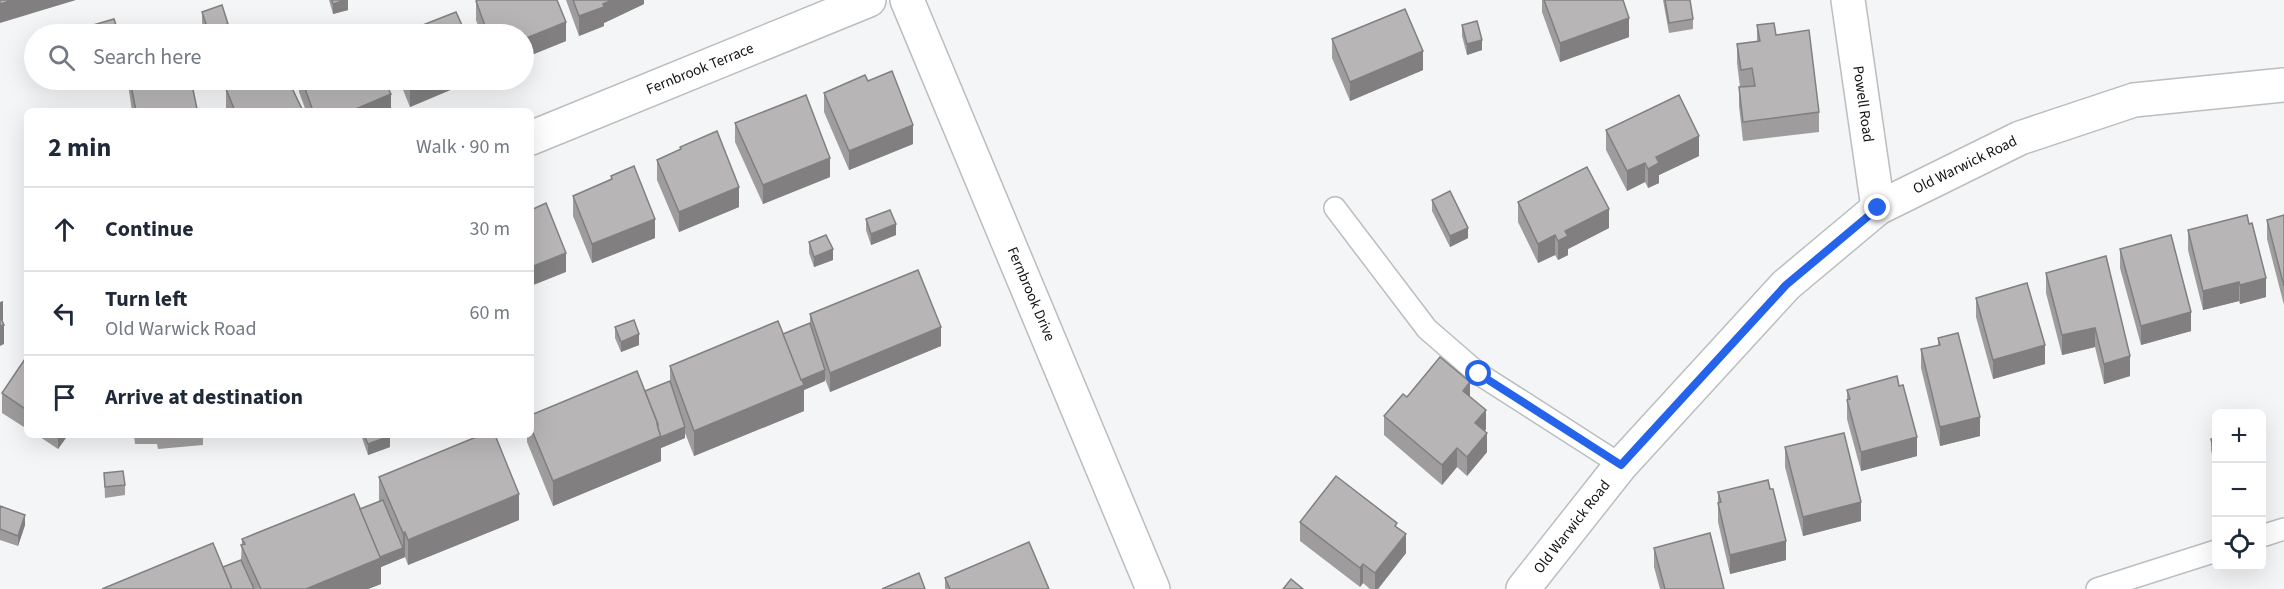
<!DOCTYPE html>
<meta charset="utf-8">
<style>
:root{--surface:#fff;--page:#f2f2f3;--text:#1f2937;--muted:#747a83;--line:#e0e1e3}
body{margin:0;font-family:"Source Sans 3",sans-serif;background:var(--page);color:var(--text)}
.controls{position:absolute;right:18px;bottom:18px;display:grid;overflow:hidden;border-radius:9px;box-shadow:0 6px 24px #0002}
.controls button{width:54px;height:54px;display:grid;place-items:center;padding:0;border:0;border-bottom:2px solid var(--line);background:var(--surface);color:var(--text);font:30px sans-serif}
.stop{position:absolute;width:18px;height:18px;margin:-14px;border:4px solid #2563eb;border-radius:50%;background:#fff}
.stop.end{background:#2563eb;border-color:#fff;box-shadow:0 2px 6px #0008}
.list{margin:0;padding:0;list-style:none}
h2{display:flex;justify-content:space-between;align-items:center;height:78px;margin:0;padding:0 24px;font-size:26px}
h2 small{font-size:20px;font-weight:400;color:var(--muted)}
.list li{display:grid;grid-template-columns:39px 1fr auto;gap:18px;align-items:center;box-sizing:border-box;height:84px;padding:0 24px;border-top:2px solid var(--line)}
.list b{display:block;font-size:22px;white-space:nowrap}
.list p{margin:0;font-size:20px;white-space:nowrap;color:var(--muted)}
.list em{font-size:20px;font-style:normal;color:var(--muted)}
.icon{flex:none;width:33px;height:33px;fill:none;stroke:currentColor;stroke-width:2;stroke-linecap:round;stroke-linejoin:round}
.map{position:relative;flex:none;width:2284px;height:589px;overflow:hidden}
.search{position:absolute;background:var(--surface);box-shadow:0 6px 24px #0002;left:24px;top:24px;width:510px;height:66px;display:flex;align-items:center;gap:15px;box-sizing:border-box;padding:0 21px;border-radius:33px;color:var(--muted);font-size:22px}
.panel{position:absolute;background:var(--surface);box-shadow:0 6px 24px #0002;left:24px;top:108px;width:510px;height:330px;border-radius:9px}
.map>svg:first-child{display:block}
</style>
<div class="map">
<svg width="2284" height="589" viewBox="0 0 2284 589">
<rect width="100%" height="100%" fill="#f3f5f7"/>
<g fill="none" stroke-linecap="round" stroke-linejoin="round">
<g stroke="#bbbdbf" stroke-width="24">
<g id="lane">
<path d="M1335,208L1427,329L1479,374L1621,465"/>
<path d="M2262,536L2284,529"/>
<path d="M2097,589L2216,551"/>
</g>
</g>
<g stroke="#bbbdbf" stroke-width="36">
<g id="street">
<path d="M907,0L1153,589"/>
<path d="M1848,0L1878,208"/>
<path d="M531,138L869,0"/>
<path d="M1523,589L1621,465L1786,285L1878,208L2020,138L2134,100L2284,85"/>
</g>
</g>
<use href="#lane" stroke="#fff" stroke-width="21"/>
<use href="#street" stroke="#fff" stroke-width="33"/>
</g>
<g fill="#9e9c9d">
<path d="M329,0H348V10L333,14Z"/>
<path d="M566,0H644V4L604,23V26L579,36Z"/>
<path d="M1542,0H1623L1629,37L1560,62L1542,12Z"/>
<path d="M1663,0H1690L1693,19V29L1669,33Z"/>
<path d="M476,1L566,41L524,58V34H481L476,20Z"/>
<path d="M202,12L228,34H206L202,23Z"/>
<path d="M1462,25L1482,50L1467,55L1462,36Z"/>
<path d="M1757,25L1776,35L1819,112V132L1743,141L1739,106V87H1740L1737,63V44L1757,42Z"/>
<path d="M1332,39L1423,70L1350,101L1332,58Z"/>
<path d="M52,80H70V86L55,90Z"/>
<path d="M129,80H191L197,111H132L129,91Z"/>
<path d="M299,80H384L391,111H306L299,92Z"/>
<path d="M399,80H474L410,107Z"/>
<path d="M868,81L913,144L849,170L824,112V93Z"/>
<path d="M226,89L303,111H227L226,108Z"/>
<path d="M735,123L830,177L763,204L735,142Z"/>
<path d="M1606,130L1699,156L1659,175V183L1648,188L1645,182L1627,191L1606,150Z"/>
<path d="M680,147L739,207L679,232L657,180V160L680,150Z"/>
<path d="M611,176L655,238L592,263L573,216V196L611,180Z"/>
<path d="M1432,200L1468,238L1450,247L1432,211Z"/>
<path d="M1518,202L1609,228L1568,249V255L1558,260L1555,255L1538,263L1518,222Z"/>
<path d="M2284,215V305L2267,239V220Z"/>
<path d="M866,219L896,235L871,245L866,230Z"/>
<path d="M2188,230L2266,297L2240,304L2239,301L2203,310L2188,250Z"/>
<path d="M809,242L833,260L814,267L809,253Z"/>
<path d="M2120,249L2191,331L2141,345L2120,268Z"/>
<path d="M2106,256L2130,376L2104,384L2095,347L2062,355L2046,293V273Z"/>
<path d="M1976,298L2045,364L1993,379L1976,317Z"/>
<path d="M810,314L941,346L830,392L825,379V381L804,390V411L694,456L685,433V438L661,448V461L553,506L527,442V435H531V415L645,391L670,381V366L783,334L810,323Z"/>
<path d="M615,327L639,345L621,352L615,338Z"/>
<path d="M1938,338L1980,436L1940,446L1921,368V349L1938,346Z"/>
<path d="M27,356V429L2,413V393Z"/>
<path d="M1847,390L1917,456L1861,471L1847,419Z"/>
<path d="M1407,397H1470L1486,429L1485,431L1487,452L1467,476L1457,467L1442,485L1384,435V416Z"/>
<path d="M37,435H68L58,449Z"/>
<path d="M134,435H203V445L158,449L157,444H135Z"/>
<path d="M361,435H390V447L368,455Z"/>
<path d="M2217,438V475L2211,450V439Z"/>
<path d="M1785,447L1861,521L1803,536L1785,467Z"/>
<path d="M104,473L125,485V495L105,498Z"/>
<path d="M379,477L519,520L408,565L405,557L381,567V584L368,589H102L223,567L241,560L242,539L360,509L379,501Z"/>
<path d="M1718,492L1786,560L1730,574L1718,522Z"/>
<path d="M0,506L25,525L18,546L0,540Z"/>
<path d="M1300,522L1397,528L1406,553L1378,589H1370L1363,583L1360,587L1300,541Z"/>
<path d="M1654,548L1724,589H1660L1654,567Z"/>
<path d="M945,578L1049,589H945Z"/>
</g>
<g fill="#817f7f">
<path d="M12,0H76L0,23V4Z"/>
<path d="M345,0H348V10L333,14V4Z"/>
<path d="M612,0H644V4L604,23V26L579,36V16Z"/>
<path d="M1629,18V37L1560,62V43Z"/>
<path d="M566,22V41L524,58V39Z"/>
<path d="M228,24V34H208V30Z"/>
<path d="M1482,40V50L1467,55V44Z"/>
<path d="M1423,51V70L1350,101V82Z"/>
<path d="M55,80H70V86L55,90Z"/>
<path d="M429,80H474L410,107V88Z"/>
<path d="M391,94V111H351Z"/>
<path d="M913,125V144L849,170V151Z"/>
<path d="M1699,136V156L1659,175V183L1648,188V169L1656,157Z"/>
<path d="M830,158V177L763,204V185Z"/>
<path d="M1645,163V182L1627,191V171Z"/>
<path d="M739,187V207L679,232V212Z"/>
<path d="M1609,209V228L1568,249V255L1558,260V241L1565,231Z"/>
<path d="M655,219V238L592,263V244Z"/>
<path d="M896,224V235L871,245V234Z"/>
<path d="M1468,228V238L1450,247V236Z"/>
<path d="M1555,235V255L1538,263V244Z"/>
<path d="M833,249V260L814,267V257Z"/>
<path d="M566,253V272L531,286V267Z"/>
<path d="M2266,278V297L2240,304V285Z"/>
<path d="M2239,282V301L2203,310V291Z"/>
<path d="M3,301V320L0,322V302Z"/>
<path d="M2191,312V331L2141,345V326Z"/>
<path d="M4,325V344L0,346V326Z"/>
<path d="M941,327V346L830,392V373Z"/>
<path d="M2095,328V347L2062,355V335Z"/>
<path d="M639,334V345L621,352V342Z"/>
<path d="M2045,345V364L1993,379V360Z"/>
<path d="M2130,356V376L2104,384V364Z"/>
<path d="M825,370V381L804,390V411L694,456V431L797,382Z"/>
<path d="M1470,382V402L1463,391Z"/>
<path d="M1486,410V429L1475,442V423Z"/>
<path d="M1980,417V436L1940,446V427Z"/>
<path d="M658,424L685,427V438L661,448V461L553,506V481Z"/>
<path d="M1487,433V452L1467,476V457Z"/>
<path d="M58,435H68L58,449Z"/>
<path d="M390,436V447L368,455V444Z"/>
<path d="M1917,437V456L1861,471V452Z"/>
<path d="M1457,448V467L1442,485V465Z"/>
<path d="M519,494V520L408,565V540Z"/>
<path d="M1861,502V521L1803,536V517Z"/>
<path d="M25,515V525L18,546V536Z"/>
<path d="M405,532V557L381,567V584L368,589H306L403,548V533Z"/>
<path d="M1406,534V553L1378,589H1375V573Z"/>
<path d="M1786,541V560L1730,574V555Z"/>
<path d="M1363,564V583L1360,587V568Z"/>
</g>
<g fill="#b8b5b6" stroke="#817f7f" stroke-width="1.5">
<path d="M0,0H12L0,4Z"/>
<path d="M332,0H345L333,4Z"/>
<path d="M478,0H557L566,22L524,39V34H488L476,1Z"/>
<path d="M573,0H612L603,4L604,7L579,16Z"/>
<path d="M1544,0H1623L1629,18L1560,43Z"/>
<path d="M1665,0H1690L1693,19L1669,23Z"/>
<path d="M222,5L228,24L208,30L202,12Z"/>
<path d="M1405,9L1423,51L1350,82L1332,39Z"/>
<path d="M456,12L466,34H400Z"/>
<path d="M114,19L119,34H95L93,25Z"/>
<path d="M1477,21L1482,40L1467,44L1462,25Z"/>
<path d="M1774,23L1776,35L1809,30L1819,112L1743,122L1739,87L1755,86L1752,68L1741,70L1737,44L1760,41L1757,25Z"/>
<path d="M892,71L913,125L849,151L824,93L865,75L868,81Z"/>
<path d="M130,80H191L197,109L190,111H136Z"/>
<path d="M249,80H288L303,111H235L226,89Z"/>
<path d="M302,80H384L391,94L351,111H347V109L342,111H313Z"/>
<path d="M407,80H429L410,88Z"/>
<path d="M806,95L830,158L763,185L735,123Z"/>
<path d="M1679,95L1699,136L1656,157L1659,163L1648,169L1645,163L1627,171L1606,130Z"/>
<path d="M717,131L739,187L679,212L657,160L681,149L680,147Z"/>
<path d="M634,166L655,219L592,244L573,196L612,179L611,176Z"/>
<path d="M1587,167L1609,209L1565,231L1568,236L1558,241L1555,235L1538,244L1518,202Z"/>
<path d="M1450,191L1468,228L1450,236L1432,200Z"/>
<path d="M546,203L566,253L531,267V210Z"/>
<path d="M890,210L896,224L871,234L866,219Z"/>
<path d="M2247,215L2249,224L2252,223L2266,278L2240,285L2239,282L2203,291L2188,230Z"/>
<path d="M2284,215V286L2267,220Z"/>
<path d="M826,235L833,249L814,257L809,242Z"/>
<path d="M2171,235L2191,312L2141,326L2120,249Z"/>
<path d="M2106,256L2130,356L2104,364L2095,328L2062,335L2046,273Z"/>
<path d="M918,270L941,327L830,373L810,314Z"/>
<path d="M2027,283L2045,345L1993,360L1976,298Z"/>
<path d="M0,316L4,325L0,326Z"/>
<path d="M634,320L639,334L621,342L615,327Z"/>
<path d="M778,321L804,385L694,431L670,366Z"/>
<path d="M810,323L825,370L801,380L783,334Z"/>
<path d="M1958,333L1980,417L1940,427L1921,349L1940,345L1938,338Z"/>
<path d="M27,356V410L2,393Z"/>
<path d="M1440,357L1470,382L1463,391L1486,410L1475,423L1487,433L1467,457L1457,448L1442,465L1384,416L1403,394L1407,397Z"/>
<path d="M637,371L658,424H657L661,436L553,481L531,428V415Z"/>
<path d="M1897,376L1899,386L1903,385L1917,437L1861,452L1847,400L1850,399L1847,390Z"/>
<path d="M670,381L685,427L661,437L658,428V424L645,391Z"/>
<path d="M1844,433L1861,502L1803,517L1785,447Z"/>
<path d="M364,435H390V436L368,444Z"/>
<path d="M481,435H495L519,494L408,540L405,532L403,533L379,477Z"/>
<path d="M2217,438V464L2211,439Z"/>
<path d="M123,471L125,485L105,487L104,473Z"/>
<path d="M1336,476L1397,523L1395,526L1406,534L1375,573L1363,564L1360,568L1300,522Z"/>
<path d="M1768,480L1770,489H1773L1786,541L1730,555L1718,503L1721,502L1718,492Z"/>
<path d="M354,494L381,558L306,589H261L241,545L245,544L242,539Z"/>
<path d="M383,500L403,548L380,557L360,509Z"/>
<path d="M0,506L25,515L18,536L0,529Z"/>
<path d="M1710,533L1724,589H1665L1654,548Z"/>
<path d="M1029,542L1049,589H950L945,578Z"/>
<path d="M213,543L232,589H102Z"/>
<path d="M241,560L254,589H232L223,567Z"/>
<path d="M919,573L925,589H882Z"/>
<path d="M1291,579L1303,589H1283Z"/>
</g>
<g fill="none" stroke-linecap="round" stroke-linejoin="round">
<path stroke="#2563eb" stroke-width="8" d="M1479,374L1621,465L1786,285L1878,208"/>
</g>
<g text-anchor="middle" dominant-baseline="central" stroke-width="4.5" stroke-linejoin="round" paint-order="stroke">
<g font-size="15" fill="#121213" stroke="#fff">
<text transform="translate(700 69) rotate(-22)">Fernbrook Terrace</text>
<text transform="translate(1863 104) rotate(82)">Powell Road</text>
<text transform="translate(1965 165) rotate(-26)">Old Warwick Road</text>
<text transform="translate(1031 294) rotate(67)">Fernbrook Drive</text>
<text transform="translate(1572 527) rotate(-52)">Old Warwick Road</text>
</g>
</g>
</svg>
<div class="controls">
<button>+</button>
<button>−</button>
<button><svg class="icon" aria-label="locate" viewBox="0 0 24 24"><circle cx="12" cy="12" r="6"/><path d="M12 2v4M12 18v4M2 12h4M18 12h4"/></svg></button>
</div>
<div class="stop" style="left:1479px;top:374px"></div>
<div class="stop end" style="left:1878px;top:208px"></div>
<div class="search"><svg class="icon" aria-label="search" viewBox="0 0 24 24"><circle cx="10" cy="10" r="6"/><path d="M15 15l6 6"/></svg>Search here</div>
<section class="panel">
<h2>2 min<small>Walk · 90 m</small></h2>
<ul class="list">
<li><svg class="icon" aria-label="ahead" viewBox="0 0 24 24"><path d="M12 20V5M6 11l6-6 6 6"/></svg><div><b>Continue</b></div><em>30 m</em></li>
<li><svg class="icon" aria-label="left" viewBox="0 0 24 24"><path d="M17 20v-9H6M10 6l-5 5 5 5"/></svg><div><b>Turn left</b><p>Old Warwick Road</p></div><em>60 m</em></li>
<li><svg class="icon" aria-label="arrive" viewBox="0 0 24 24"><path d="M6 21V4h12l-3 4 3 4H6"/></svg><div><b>Arrive at destination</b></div></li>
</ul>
</section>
</div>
